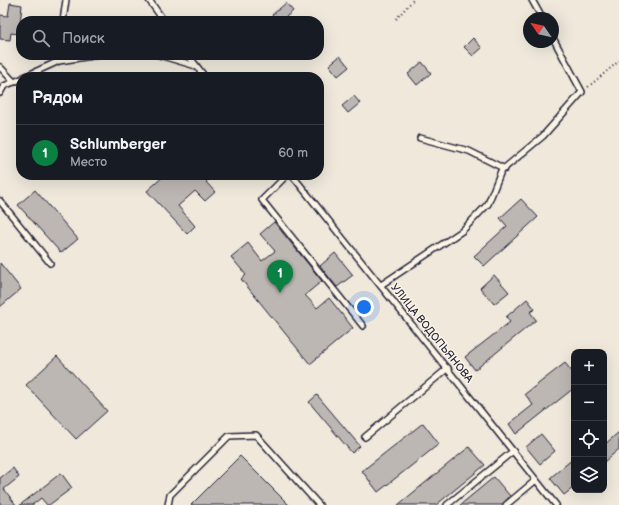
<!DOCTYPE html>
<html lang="ru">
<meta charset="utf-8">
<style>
:root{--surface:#171b24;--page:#242831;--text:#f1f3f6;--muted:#9ea1a6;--line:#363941;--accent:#0b8043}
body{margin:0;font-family:"Balsamiq Sans",sans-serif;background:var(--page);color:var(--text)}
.controls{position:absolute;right:12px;bottom:12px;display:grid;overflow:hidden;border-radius:8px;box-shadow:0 4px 16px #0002}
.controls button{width:36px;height:36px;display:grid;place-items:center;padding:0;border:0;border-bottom:1px solid var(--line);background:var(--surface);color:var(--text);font:20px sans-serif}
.compass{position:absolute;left:523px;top:12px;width:36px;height:36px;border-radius:50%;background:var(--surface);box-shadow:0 4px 16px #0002;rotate:304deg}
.you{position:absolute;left:364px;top:307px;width:14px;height:14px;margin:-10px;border:3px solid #fff;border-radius:50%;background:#1a73e8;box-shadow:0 0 0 6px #1a73e833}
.badge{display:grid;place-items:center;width:26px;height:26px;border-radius:50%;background:var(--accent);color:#fff;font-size:13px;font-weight:700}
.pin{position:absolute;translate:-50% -33px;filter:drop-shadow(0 1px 2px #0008)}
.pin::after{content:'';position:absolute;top:21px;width:14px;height:12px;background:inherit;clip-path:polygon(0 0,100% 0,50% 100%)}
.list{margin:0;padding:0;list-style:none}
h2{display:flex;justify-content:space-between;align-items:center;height:52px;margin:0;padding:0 16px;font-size:17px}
h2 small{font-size:13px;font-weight:400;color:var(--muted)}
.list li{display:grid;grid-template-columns:26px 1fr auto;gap:12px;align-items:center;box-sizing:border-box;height:56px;padding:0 16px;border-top:1px solid var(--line)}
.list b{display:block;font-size:15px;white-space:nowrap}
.list p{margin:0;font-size:13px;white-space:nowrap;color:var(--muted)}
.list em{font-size:13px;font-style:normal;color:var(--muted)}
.icon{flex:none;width:22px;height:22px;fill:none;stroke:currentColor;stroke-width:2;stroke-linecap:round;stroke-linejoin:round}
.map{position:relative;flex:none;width:619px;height:505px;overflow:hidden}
.search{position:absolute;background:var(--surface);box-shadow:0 4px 16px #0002;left:16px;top:16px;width:308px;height:44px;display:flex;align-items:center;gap:10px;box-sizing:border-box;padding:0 14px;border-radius:16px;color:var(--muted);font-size:15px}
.panel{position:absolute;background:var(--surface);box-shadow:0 4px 16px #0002;left:16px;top:72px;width:308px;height:108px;border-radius:16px}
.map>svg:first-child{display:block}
</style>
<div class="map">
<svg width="619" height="505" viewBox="0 0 619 505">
<rect width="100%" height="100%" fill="#efe8db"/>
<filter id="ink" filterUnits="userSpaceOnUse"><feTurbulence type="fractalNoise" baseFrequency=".025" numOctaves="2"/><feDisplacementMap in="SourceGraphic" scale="8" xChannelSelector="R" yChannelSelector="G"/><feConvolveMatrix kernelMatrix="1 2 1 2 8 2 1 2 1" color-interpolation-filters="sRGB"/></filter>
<g filter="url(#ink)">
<g fill="#bcb7b3" stroke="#22223b">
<path d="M10,3L22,5L19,34L11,33L10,40L0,39V15L8,16Z"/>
<path d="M286,3L293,11L281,21H277L272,15Z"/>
<path d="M473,38L482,48L473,56L464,47Z"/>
<path d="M340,56L349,67L338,76L329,65Z"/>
<path d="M422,62L431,73L417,85L408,74Z"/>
<path d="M354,96L360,103L348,113L342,106Z"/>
<path d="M165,175H214L206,182L215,192L205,201L195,191L178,206L195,226L187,234L147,191Z"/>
<path d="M35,190L78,239L61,253L18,205Z"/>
<path d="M521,199L538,217L484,266L474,256L507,226L500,218Z"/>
<path d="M274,222L322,281L305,295L317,308L329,298L353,328L310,364L241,279L246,275L231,257L248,243L262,261L275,251L260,234Z"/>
<path d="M335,253L353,275L337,287L320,266Z"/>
<path d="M0,263L21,289L0,307Z"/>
<path d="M494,275L509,292L494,304L480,288Z"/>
<path d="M527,299L535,309L530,312L536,320L475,370L465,357L510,322L506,317Z"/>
<path d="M57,356L107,411L76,439L26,385Z"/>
<path d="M565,363L574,374V388L516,434L509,424L533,405L525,394Z"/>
<path d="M317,395L360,446L352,453L309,402Z"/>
<path d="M423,423L439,444L378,492L362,471Z"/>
<path d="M619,432V449L604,462V445Z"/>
<path d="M541,434L555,451L540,464L526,447Z"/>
<path d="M469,447L485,465L436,505H398Z"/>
<path d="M240,456L289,505H191Z"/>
<path d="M574,458V487L564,495L550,478Z"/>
<path d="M13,468L19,477L4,489L16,505H0V478Z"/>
<path d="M61,473L72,488L49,505H47L41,498L32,505H20Z"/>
<path d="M494,477L510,496L502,505H460Z"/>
</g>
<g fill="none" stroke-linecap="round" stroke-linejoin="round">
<g stroke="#22223b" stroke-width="8">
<g id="service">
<path d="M149,0L164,21"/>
<path d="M532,0L542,18"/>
<path d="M63,21L66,0"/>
<path d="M159,55L196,66"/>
<path d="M188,55L205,77"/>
<path d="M0,67L14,82"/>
<path d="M24,77L59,61L99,55"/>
<path d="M0,93L4,86L21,79"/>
<path d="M420,138L469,151L505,169"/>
<path d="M287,175L262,200L363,326"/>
<path d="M292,175L556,505"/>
<path d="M0,201L50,263"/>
<path d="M381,285L462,231L488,204L501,171L543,136L582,92L553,38"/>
<path d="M365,437L448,368"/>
<path d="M168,505L170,495L229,436L256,435L319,505"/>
<path d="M447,505L513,451"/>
<path d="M506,505L536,480"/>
</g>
</g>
<g stroke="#22223b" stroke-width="2" stroke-dasharray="1 3" stroke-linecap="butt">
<path d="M396,19L413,0"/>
<path d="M588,87L619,61"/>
</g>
<use href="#service" stroke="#fcf5e5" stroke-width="5"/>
</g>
</g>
<g text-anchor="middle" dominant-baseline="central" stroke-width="3" stroke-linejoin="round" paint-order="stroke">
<g font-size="11" fill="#22223b" stroke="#fcf5e5">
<text transform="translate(432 333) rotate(51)">УЛИЦА ВОДОПЬЯНОВА</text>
</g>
</g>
</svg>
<div class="controls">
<button>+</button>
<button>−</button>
<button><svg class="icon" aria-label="locate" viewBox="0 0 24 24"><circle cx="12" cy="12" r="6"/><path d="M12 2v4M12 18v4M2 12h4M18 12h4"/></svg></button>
<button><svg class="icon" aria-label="layers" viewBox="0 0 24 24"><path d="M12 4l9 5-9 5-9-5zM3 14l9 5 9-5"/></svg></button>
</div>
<svg class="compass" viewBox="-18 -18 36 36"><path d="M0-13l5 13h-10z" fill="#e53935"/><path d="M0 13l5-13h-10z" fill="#9ea1a6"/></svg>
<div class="you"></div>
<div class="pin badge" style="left:280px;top:293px">1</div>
<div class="search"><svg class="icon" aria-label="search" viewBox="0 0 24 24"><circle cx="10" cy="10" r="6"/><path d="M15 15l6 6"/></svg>Поиск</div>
<section class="panel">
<h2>Рядом<small></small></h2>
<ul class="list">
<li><span class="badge">1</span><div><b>Schlumberger</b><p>Место</p></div><em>60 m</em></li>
</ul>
</section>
</div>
